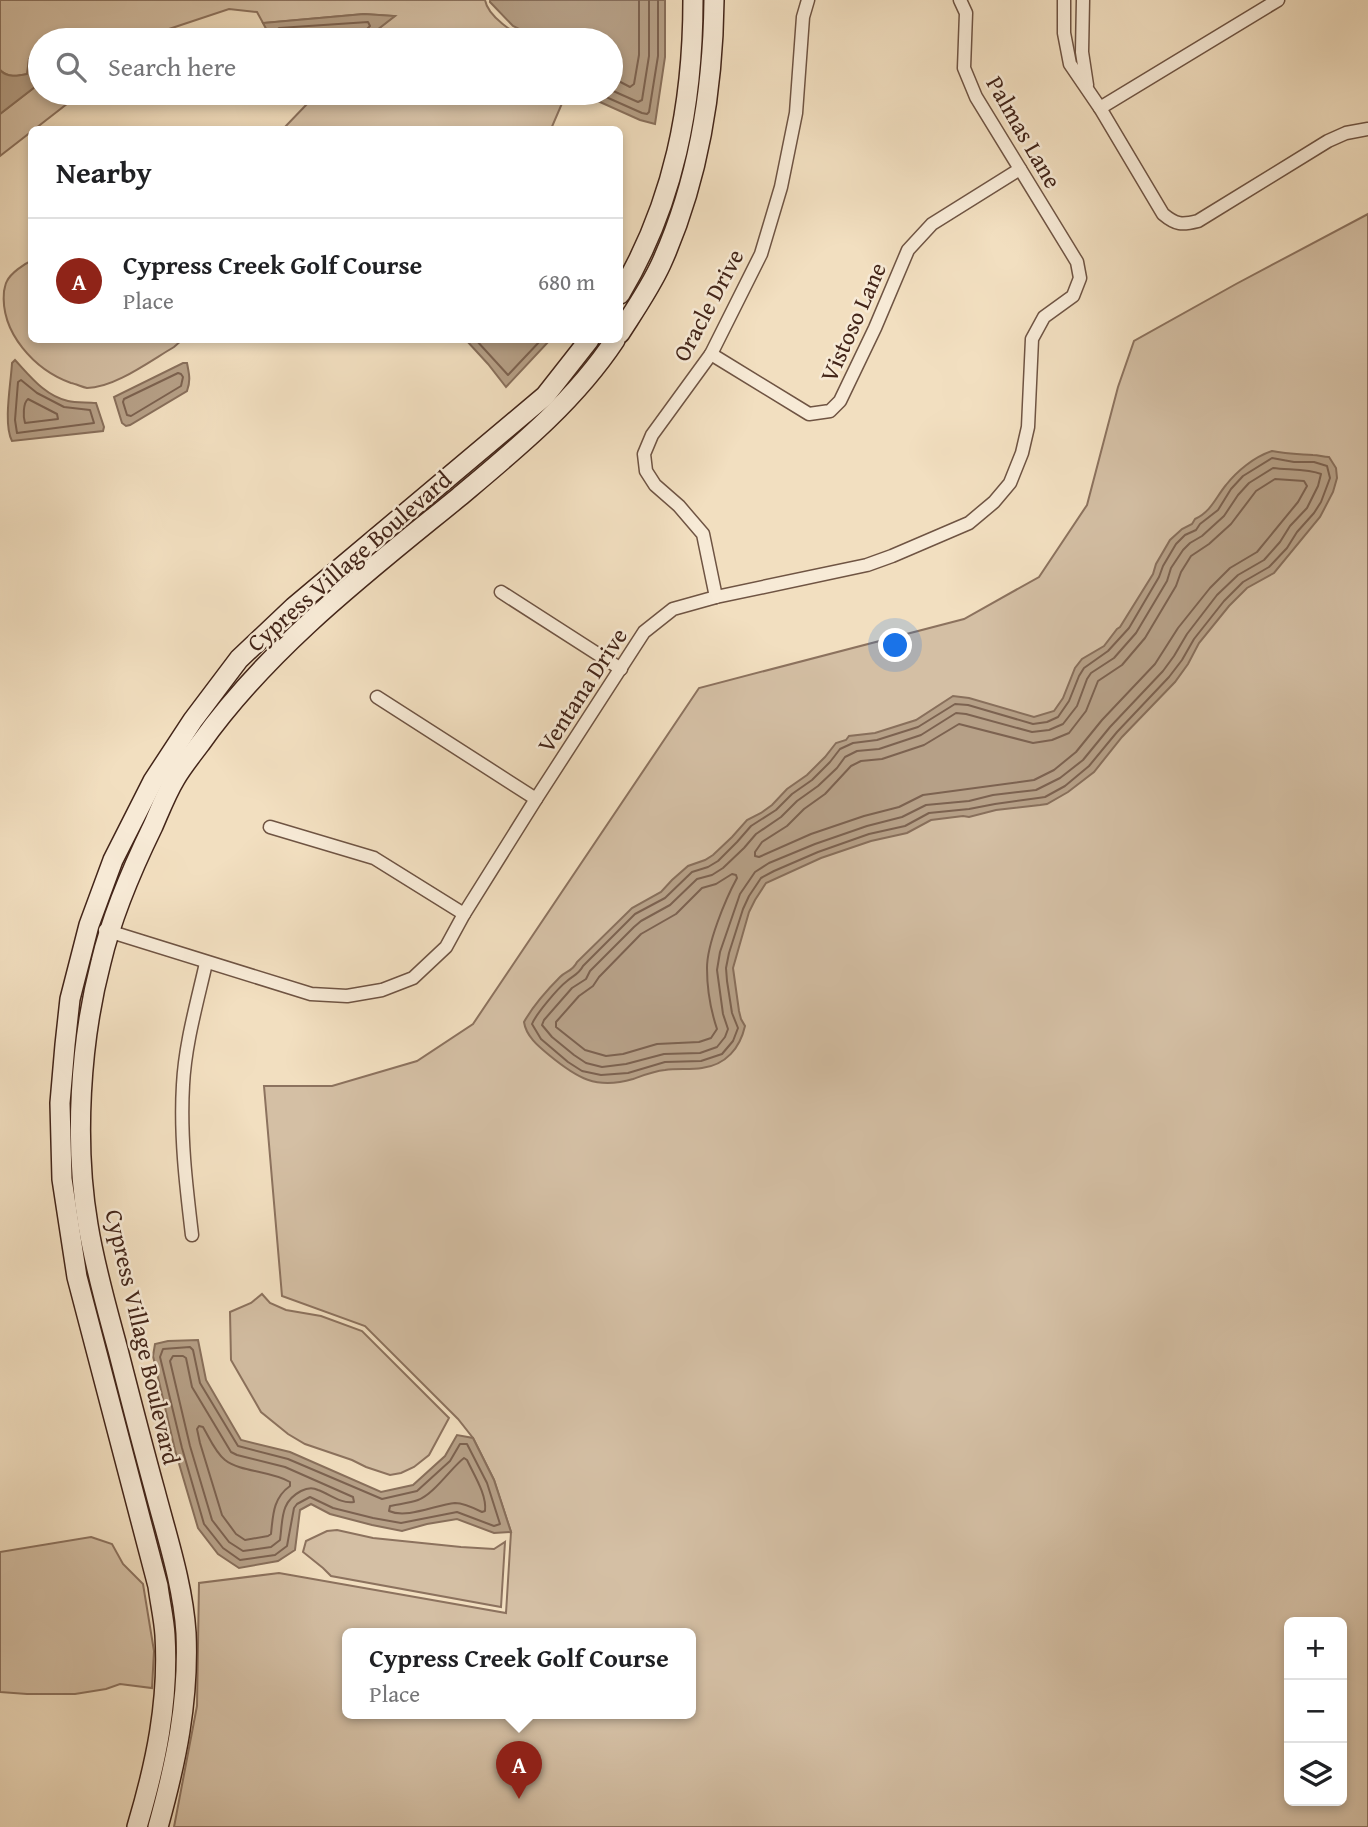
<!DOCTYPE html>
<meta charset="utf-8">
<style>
:root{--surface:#fff;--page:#f2f2f2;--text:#202124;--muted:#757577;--line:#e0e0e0;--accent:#8f2418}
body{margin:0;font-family:"Gentium Book Plus",serif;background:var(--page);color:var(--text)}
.controls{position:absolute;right:21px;bottom:21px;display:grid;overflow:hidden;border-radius:10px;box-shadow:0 4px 10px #0003}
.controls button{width:63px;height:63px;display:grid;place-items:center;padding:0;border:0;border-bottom:2px solid var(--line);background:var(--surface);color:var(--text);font:35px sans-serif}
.you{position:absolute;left:896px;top:646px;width:24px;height:24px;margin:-18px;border:5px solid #fff;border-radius:50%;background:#1a73e8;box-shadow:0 0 0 10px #1a73e833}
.badge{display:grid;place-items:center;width:46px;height:46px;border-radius:50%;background:var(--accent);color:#fff;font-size:23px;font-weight:700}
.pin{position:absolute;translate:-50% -58px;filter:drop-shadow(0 2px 4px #0008)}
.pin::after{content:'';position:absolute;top:37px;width:24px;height:21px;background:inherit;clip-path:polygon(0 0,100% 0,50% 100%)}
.popup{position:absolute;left:342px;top:1628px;width:354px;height:91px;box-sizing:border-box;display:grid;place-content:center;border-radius:10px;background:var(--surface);filter:drop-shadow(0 2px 5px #0005);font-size:23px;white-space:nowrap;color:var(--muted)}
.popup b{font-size:26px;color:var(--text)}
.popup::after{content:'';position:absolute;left:50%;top:100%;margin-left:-14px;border:14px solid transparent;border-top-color:var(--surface)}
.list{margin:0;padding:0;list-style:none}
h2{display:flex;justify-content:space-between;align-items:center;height:91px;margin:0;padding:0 28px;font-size:30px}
h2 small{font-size:23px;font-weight:400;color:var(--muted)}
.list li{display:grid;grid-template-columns:46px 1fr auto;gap:21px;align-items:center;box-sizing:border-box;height:126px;padding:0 28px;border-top:2px solid var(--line)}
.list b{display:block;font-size:26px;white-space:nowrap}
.list p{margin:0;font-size:23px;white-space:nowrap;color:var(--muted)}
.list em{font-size:23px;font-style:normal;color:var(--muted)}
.icon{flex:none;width:38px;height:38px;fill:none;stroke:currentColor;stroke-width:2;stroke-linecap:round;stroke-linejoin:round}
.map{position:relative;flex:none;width:1368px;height:1827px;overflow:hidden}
.search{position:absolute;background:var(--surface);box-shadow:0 4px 10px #0003;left:28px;top:28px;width:595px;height:77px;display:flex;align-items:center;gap:18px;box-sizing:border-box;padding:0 24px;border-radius:38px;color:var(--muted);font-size:26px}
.panel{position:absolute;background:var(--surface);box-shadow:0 4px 10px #0003;left:28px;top:126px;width:595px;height:217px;border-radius:10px}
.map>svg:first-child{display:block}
</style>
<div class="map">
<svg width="1368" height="1827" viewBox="0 0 1368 1827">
<rect width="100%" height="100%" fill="#f2dfc0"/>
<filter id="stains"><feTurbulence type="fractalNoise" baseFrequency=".00286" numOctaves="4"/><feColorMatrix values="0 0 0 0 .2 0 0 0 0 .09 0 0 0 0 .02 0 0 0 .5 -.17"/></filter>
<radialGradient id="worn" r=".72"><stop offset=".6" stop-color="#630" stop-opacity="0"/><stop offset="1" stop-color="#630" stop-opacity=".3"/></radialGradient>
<g fill="#d4bfa4" stroke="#8c725e" stroke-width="2" fill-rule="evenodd">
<path d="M0,0H485C488,17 514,33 528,40H364L394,16L364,14L263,23L257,12L229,9L151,35L145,40H40V54L29,59L28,74C18,76 7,78 0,70Z"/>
<path d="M40,83V93H81L0,156V114Z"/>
<path d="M301,93H570L563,101L551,129H283L307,104Z"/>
<path d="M1368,214V1827H174L197,1706L199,1583L279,1573L506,1613L511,1532L494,1480L473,1438L458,1419L365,1326L282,1296L264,1086H332L417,1061L473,1024L699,688L964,619L1039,577L1087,505L1118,387L1134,341L1236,284ZM1289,1622H1342V1801H1289ZM348,1633H690V1713H348Z"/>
<path d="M31,261L32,340H182L174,347C150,361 114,388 87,388C82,387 76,384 71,383C35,370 0,333 4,291C5,288 5,284 7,281C11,273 24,264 31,261Z"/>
<path d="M262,1294L270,1303L286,1310L321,1316L362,1331L449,1418L429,1455L414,1467L401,1473L390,1475L366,1467L352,1460L305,1444L288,1434L261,1412L231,1360L230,1312L251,1303Z"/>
<path d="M337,1530L373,1538L461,1547L494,1549L505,1542L501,1607L331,1576L323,1568L303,1552L306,1541L327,1531Z"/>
<path d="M91,1537L112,1544L123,1564L143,1584L154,1651L152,1688L120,1684L106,1689L75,1694H27L0,1692V1552Z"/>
</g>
<g fill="#b6a087" stroke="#886f5b" stroke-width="2">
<path d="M490,0H665V57L655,124L640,120L591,98L590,93H611V40H541L513,26L490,2Z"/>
<path d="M364,14L395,16L364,40H272L263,23Z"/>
<path d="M40,54V83L0,114V70C7,78 18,76 27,74L29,59Z"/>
<path d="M466,340H550L506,387L488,364Z"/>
<path d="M15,360C30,376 45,396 68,401C76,403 87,402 96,403L104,427L103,431L12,441C3,424 11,383 12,363Z"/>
<path d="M183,363H187C189,374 191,380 187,391L130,425L126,426L122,423L114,397Z"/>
<path d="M1272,451C1286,454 1298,454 1313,455C1319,455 1323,457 1329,457L1336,468L1337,478L1333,492L1320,517L1274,573L1247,588L1229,606L1199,643L1188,664L1175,682L1122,737L1094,772L1068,792L1047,804L1040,805L996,810L969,817L963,816L931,820L907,833L871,841L821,858L766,883L755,900L749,912L733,968L739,1011L741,1019L745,1026C740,1048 726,1065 702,1068C690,1070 677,1068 665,1070C654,1071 644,1075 633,1079C596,1090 577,1078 549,1055C538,1046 526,1036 524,1022C533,1006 547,990 560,977C566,971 573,971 577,962L632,908L661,892L672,880L688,866L705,860L713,855L732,837L747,820L761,813L772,805L787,789L807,775L825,757L836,743L846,740L849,736L875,733L916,720L953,696L969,698L1034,717L1054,711L1063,698L1075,668L1082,659L1104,646L1117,629L1120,627L1153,574L1156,564L1170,540L1182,529L1192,524L1195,519C1211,512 1216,497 1226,485C1237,471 1254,457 1272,451Z"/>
<path d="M198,1340L206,1380L241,1440L290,1452L381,1492L413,1485L445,1456L457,1435L473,1438L494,1480L511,1532L494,1533L457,1519L427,1524L402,1531L372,1525L330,1514L311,1504L300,1510L295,1550L278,1561L239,1568L218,1554L198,1528L175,1450L153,1356L155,1344L168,1341Z"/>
</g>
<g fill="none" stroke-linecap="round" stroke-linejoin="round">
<g stroke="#7c6250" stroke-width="2">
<path d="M278,40L276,31L279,28L368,22L370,26L362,34L361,40"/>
<path d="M287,40L290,36L348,32L352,34V40"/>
<path d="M611,77L630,87L634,84L639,55V0"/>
<path d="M611,90L638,102L642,100L649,56V0"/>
<path d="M597,93L642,113L647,114L649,112L658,56V0"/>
<path d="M476,340L508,375L541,340"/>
<path d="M178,373L181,374L183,377L181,386L131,416L127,415L123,402L124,399Z"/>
<path d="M21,380L37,393L64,407L90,410L94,423L17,433L15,420L18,382Z"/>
<path d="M28,399L57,414L58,419L25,423C23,417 23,403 28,399Z"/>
<path d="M1272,458L1294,462H1314L1327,466L1330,478L1321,502L1314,513L1297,532L1287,548L1269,567L1243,582L1224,601L1194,639L1182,660L1169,677L1117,732L1089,766L1065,786L1045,797L1038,798L995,804L969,809L929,813L905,826L869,834L818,852L774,871L761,878L749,896L743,909L729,953L726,968L727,981L732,1013L738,1028L733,1041L722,1054L701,1061L665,1062L628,1073L601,1075L582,1071L568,1062L541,1039L532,1024C536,1014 558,988 567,981C574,975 579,974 583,966L635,914L665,898L692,872L708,867L718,861L737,842L751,826L776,810L792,794L812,780L830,762L840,749L853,743L877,740L918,727L955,704L968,705L1033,724L1047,722L1058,717L1069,701L1079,676L1084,668L1108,651L1129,628L1159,577L1163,566L1176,544L1185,535L1196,530L1200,524L1218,510L1231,489L1243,476Z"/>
<path d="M1273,468C1288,470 1308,469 1321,474L1318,486L1307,508L1290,526L1280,542L1264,560L1238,575L1217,595L1187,634L1174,656L1163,671L1110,727L1083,760L1060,778L1036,790L993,795L969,801L926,805L902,817L867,826L815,844L769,863L755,872L740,894L720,952L717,970L723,1014L728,1029L725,1037L717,1047L700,1053L664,1054L626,1064L602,1067L586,1063L574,1055L552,1037L542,1025L544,1020L572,988L586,979L590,971L634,927L641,921L670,905L697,879L712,875L723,868L744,848L756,834L781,817L797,801L818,786L837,768L845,757L857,751L879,749L921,735L956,713L966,714L1032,732L1049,730L1063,724L1077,706L1087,679L1091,673L1114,658L1136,633L1167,581L1171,568L1183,550L1190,543L1202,536L1224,516L1238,495L1249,483Z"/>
<path d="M1275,479L1304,481L1307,486L1298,502L1257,552L1230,568L1210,588L1178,628L1155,664L1102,720L1076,752L1054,770L1034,780L923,795L899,807L864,816L811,834L759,857L755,856V852L762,842L787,826L804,809L825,794L851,766L861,761L882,759L924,745L959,724L1033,743L1052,740L1069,733L1086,711L1098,681L1122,665L1145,638L1176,586L1181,572L1191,556L1209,544L1231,524L1256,491Z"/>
<path d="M732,874L736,875L737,878C725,900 707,944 707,968C707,988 711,1011 717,1029L711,1038L699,1042L657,1044L623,1054L606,1056L585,1050L556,1027V1022L579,996L593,986L599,977L641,934L676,914L702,888L716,884Z"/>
<path d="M190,1347L193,1350L200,1383L238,1446L288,1459L382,1499L417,1491L450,1461L460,1444H467L487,1483L500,1524L494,1526L457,1512L401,1523L373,1518L333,1508L310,1497L297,1504L294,1508L287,1546L275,1555L240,1560L223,1548L204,1524L182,1448L160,1357L163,1349Z"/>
<path d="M173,1356H183L186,1358L192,1387L231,1452L237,1455L285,1467L353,1497L354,1502C340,1504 330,1494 318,1490C312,1487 307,1488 301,1491C280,1502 283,1519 280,1540L271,1547L243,1551L229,1542L212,1520L190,1446L170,1361Z"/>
<path d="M199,1426L203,1427C209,1437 215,1452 225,1460C240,1472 272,1471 290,1482V1486C273,1498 273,1515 271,1534L268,1536L245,1540L236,1534L222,1515L200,1443L197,1429Z"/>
<path d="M464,1458L467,1460C474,1475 487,1495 485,1511L482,1512C474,1508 464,1503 455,1503C435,1505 407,1519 389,1511L390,1506C399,1504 410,1503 418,1500C434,1494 451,1468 464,1458Z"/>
</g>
<g stroke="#6f5443" stroke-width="15">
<g id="street">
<path d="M1064,0V33L1070,64L1100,108L1163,214C1176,225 1182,225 1198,221L1328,141L1346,133L1368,129"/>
<path d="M1083,0L1082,52L1087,85"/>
<path d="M1100,108L1278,0"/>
<path d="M711,354L809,414L830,411L840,401L875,328L908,250L932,224L1020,169"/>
<path d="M501,592L621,669"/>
<path d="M716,597L703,534L679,506L655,485L646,471L644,454L652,435L711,354L761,254L781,187L796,113L803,17L808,0"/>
<path d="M377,697L536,799"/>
<path d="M270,827L374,858L464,914"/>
<path d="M105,930L311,994L347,996L382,990L413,978L446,947L464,914L536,799L644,632L673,609L716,597L867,565L892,556L969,523L994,502L1010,483L1022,453L1028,427L1032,339L1044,317L1073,296L1080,278L1077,262L976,97L964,68L966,13L960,0"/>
<path d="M192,1235C186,1185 180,1135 183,1085C185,1044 197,1003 206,963"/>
</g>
</g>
<g stroke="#432519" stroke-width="22">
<g id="secondary">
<path d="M620,294C674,203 693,105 693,0"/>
<path d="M620,333C634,311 650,288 661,264C699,180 713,92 714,0"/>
<path d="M137,1827C156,1763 169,1702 165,1635C164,1619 160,1602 158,1586L77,1277L62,1179L60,1103L65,1045L70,999L89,925L113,860L153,781L193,720L239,659L294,607L545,396L589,340"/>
<path d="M158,1827C176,1762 189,1701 186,1633C183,1585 167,1537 155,1491C142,1444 130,1397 118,1350C107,1309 95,1268 88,1225C74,1143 80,1042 101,962C112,915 132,869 153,826C160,810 166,794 175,779C182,767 191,756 200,744C269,647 367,572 459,497C516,449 574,402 615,340"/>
</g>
</g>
<use href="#street" stroke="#f7ead6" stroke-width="12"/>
<use href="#secondary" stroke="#f7ead6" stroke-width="19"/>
</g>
<g text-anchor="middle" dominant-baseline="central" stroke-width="5" stroke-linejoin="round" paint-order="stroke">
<g font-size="24" fill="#432519" stroke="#f7ead6">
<text transform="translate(1024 132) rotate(60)">Palmas Lane</text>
<text transform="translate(708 305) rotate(-62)">Oracle Drive</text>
<text transform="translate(853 322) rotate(-66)">Vistoso Lane</text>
<text transform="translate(349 561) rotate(-41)">Cypress Village Boulevard</text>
<text transform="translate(582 690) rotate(-57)">Ventana Drive</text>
<text transform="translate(143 1337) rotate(77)">Cypress Village Boulevard</text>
</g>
</g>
<rect width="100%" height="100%" filter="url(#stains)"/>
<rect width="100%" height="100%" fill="url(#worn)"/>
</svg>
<div class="controls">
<button>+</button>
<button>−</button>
<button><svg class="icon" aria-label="layers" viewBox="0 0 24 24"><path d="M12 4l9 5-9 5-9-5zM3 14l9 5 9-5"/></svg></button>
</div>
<div class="you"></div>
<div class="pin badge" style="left:519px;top:1799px">A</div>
<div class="popup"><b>Cypress Creek Golf Course</b>Place</div>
<div class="search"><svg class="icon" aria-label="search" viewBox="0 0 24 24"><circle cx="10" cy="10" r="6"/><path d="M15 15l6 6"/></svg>Search here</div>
<section class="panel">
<h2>Nearby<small></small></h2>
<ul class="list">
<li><span class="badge">A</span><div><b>Cypress Creek Golf Course</b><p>Place</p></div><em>680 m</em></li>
</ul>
</section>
</div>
